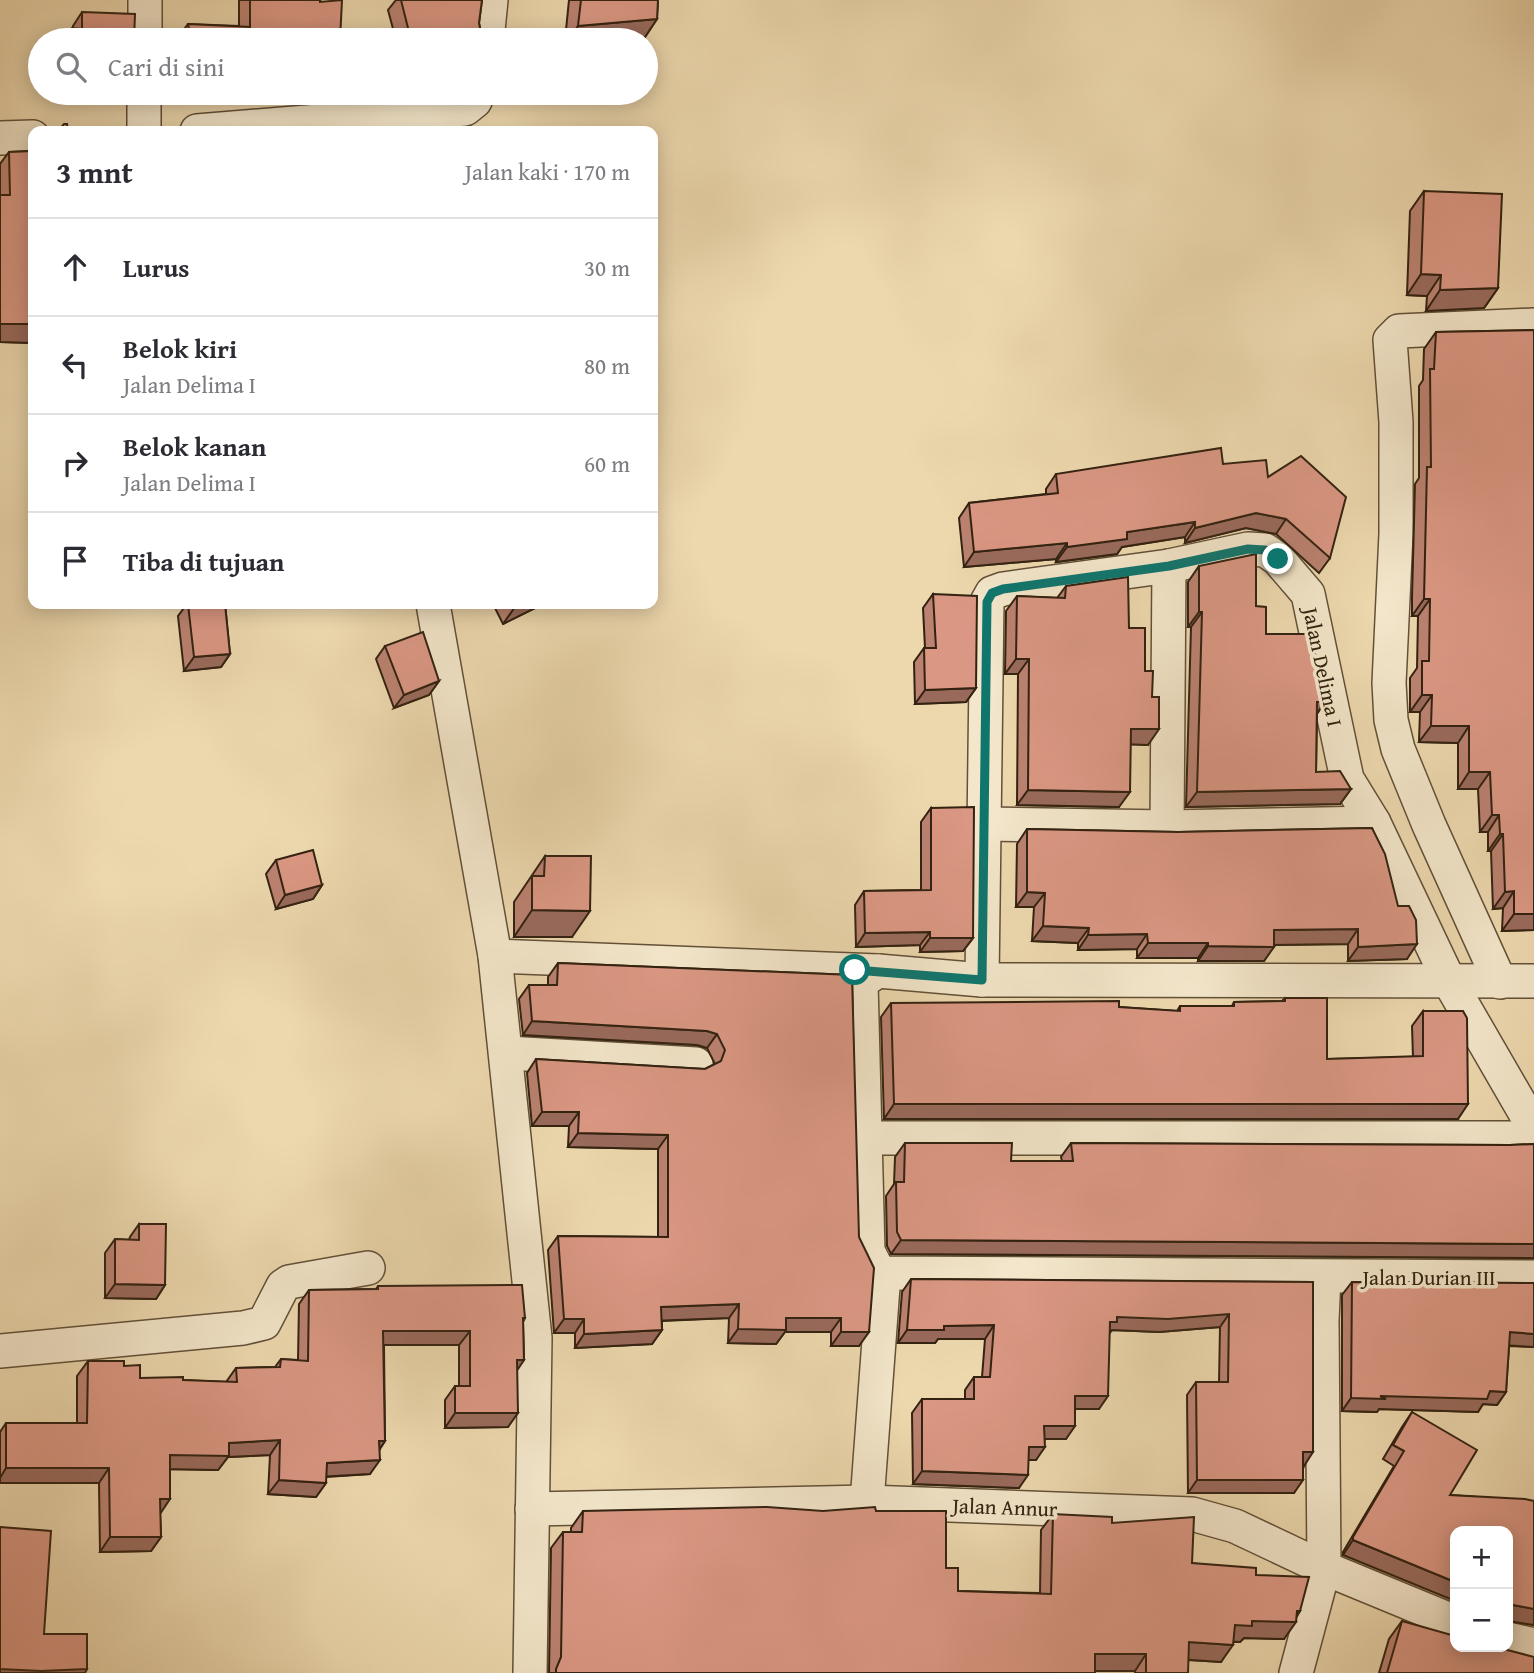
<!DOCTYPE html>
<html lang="id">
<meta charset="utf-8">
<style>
:root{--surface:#fff;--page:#f2f2f3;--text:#2b2b33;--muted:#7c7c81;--line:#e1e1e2}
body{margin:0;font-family:"Gentium Book Plus",serif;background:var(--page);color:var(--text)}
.controls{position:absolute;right:21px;bottom:21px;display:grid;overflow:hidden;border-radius:14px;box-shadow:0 4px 18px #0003}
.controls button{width:63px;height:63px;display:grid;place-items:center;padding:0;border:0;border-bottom:2px solid var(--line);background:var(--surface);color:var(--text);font:35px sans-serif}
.stop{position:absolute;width:21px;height:21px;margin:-16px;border:5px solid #0f766e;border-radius:50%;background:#fff}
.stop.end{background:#0f766e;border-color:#fff;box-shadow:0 2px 7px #0008}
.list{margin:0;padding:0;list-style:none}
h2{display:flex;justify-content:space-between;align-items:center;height:91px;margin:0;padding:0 28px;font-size:30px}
h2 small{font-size:23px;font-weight:400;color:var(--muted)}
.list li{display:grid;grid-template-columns:46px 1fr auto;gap:21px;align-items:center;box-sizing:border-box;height:98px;padding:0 28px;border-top:2px solid var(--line)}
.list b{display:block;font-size:26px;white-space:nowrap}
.list p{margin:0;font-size:23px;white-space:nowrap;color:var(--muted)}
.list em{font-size:23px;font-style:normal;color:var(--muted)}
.icon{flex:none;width:38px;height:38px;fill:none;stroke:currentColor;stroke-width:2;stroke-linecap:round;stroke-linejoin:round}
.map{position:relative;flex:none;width:1534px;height:1673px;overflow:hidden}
.search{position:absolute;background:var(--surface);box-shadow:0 4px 18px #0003;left:28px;top:28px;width:630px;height:77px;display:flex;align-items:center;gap:18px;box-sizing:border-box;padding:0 24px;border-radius:38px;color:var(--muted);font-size:26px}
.panel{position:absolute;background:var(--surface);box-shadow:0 4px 18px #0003;left:28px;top:126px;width:630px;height:483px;border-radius:14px}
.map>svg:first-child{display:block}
</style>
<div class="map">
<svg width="1534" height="1673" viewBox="0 0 1534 1673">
<rect width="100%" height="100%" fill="#edd8ae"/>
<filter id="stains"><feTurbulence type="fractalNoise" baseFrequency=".00286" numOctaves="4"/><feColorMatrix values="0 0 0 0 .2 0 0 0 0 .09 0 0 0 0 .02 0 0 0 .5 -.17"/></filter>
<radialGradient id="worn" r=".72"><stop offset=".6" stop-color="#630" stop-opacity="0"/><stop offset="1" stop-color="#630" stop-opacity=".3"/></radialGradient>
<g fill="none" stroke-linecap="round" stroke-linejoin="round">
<g stroke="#625038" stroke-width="36">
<g id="street">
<path d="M145,40V0"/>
<path d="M487,40L491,0"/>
<path d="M144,131V93"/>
<path d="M197,131L465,109L475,101L478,93"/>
<path d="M0,138L33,137"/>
<path d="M433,604L495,956L535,1338L530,1673"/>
<path d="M985,824L1167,827L1374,823"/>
<path d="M1167,827L1169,566"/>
<path d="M495,956L878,971"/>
<path d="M982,980L987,602L992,593L1003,589L1169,566L1248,549L1265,550L1278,559L1308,594L1347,779L1374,823L1449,981L1534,1128"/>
<path d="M1534,981L982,980L878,971L861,982L868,1251L877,1269L884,1273L1534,1277"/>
<path d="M1500,982L1429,825L1398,749L1391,720L1389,683L1396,534V422L1390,340L1399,331L1534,325"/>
<path d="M507,1053L696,1064"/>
<path d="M866,1138H1534"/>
<path d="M0,1351L243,1328L264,1323L283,1286L289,1282L368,1268"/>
<path d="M867,1502L884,1273"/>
<path d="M532,1509L867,1502L1192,1514L1235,1526L1324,1568L1455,1622"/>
<path d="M1508,1639L1534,1645"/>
<path d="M1296,1673L1324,1568L1322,1320L1324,1277"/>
</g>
</g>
<use href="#street" stroke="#f3e6ca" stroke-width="33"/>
</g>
<g fill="#bb8271" stroke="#321" stroke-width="2">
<path d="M239,0H320L340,40H176L188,24L239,26Z"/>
<path d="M396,0H482L479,23L481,33L487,40H396L388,10Z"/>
<path d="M569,0H658L657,19L643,40H565Z"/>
<path d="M82,12L134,40H63L73,28V26Z"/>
<path d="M269,93H332L326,101L269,104Z"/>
<path d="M33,144V343L0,342V164L9,152L29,151Z"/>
<path d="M1424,191L1498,288L1484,308L1426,311L1427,296L1407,295L1410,211Z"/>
<path d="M1534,330V930L1502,931L1503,908L1493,909L1491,851H1488V832H1480L1478,789H1458V743L1419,742L1420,712H1410V678L1417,668L1418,616H1412V597L1415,484L1419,478V386L1423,380L1424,349L1436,332Z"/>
<path d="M1056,474L1268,477L1330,558L1319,573L1276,534L1246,528L1185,543V537L1122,547L1117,554L1056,562V559L964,567L959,518L969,503L1046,494V489Z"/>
<path d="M1199,566L1256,606L1266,634L1325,702L1317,714L1316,772L1351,789L1340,804L1186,807L1191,627H1188V582Z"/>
<path d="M1066,586L1129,628L1145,671L1148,745L1130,744L1119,807L1017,805L1018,674H1005L1006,611L1017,596L1057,598Z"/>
<path d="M933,594L976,688L966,702L915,704L914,662L924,648H925L923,608Z"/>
<path d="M187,604H225L230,654L221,667L184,671L178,616Z"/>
<path d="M493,604H543L503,624Z"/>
<path d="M385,646L439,681L429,695L394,708L376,659Z"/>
<path d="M931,808L973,938L963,951L920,952V945L856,947L855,905L864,891L921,890V822Z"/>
<path d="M1372,828L1407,959L1348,961V944L1274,945L1264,961H1198V958H1137V949L1078,950V943L1032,941L1034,907H1016L1017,844L1027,829L1178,832Z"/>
<path d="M545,856L572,937H514V902Z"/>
<path d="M276,860L322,885L313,899L276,909L266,874Z"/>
<path d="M558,963L852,975L859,1346H831V1332H785L776,1344L728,1343L729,1318L662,1321V1330L652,1344L575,1348V1333H554L548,1250L558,1236L658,1237V1149L568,1147L569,1126H532L527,1073L536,1059L705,1069L715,1064L707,1048L697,1045L523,1035L519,999L529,985H548V977Z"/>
<path d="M1285,998L1327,1059L1413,1057L1412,1026L1423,1011L1458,1119H884L881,1017L891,1003L1119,1007L1177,1011L1180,1006H1232L1234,1002L1282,1001Z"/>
<path d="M905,1143L1011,1161H1062L1061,1157L1071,1143L1510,1145L1534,1144V1258L891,1254L887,1246L886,1196L894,1184L895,1157Z"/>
<path d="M139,1224L165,1285L156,1299L105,1298V1253L115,1239L129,1240L130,1237Z"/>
<path d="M911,1279L1313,1282L1304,1466L1294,1493H1188L1187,1395L1196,1382H1219L1220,1327L1159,1332L1112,1330L1109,1334L1099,1409H1075L1066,1439H1045L1036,1460H1028L1019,1488L913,1484L912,1413L922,1399H965V1390L974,1377H982L985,1339H938L935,1343H898L902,1292Z"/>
<path d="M1352,1282L1534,1283V1347L1509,1346L1506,1392L1497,1405L1483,1404L1478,1412L1379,1409L1377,1412L1342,1411V1295Z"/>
<path d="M378,1286L525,1318L523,1322L524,1360L517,1369L508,1427L445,1428V1400L455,1386H459V1345H384L385,1441L380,1449L370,1474L326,1477V1483L316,1497L268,1494L270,1455L228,1457L218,1470L170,1469L160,1514L161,1537L151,1551L100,1552L99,1483H0V1432L6,1423H77V1376L88,1361L124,1366L140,1378L226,1382L236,1368L275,1367L281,1359L298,1360L299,1304L309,1290L376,1289Z"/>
<path d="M1412,1412L1450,1495L1534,1501V1625L1508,1621V1531L1343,1555V1552L1394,1466L1383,1459L1402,1427Z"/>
<path d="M583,1511H876L946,1568L958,1591L1040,1593L1041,1530L1053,1514L1112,1523L1192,1563L1256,1575L1300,1611L1284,1639L1244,1638L1240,1642H1233L1221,1662L1188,1660V1673H1135V1671H1095V1673H549L551,1548L563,1532H571V1528Z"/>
<path d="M1402,1621L1534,1673H1379L1389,1639Z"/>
</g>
<g fill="#996a5c" stroke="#321" stroke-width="2">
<path d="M657,19L643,40H568L578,26Z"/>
<path d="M61,93H110L107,96L61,94Z"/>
<path d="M168,93H232L166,95Z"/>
<path d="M278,93H332L326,101L269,104Z"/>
<path d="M396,93H425L395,95Z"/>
<path d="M1421,274L1441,275L1427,296L1407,295Z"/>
<path d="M1498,288L1484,308L1426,311L1440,290Z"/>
<path d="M0,324H33V343L0,342Z"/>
<path d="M1256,513L1286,519L1276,534L1246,528L1185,543L1195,528Z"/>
<path d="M1195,522L1185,537L1122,547L1117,554L1056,562L1067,547L1127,532Z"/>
<path d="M1067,543L1056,559L964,567L974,552Z"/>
<path d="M1424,599H1430L1418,616H1412Z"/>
<path d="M522,604H543L503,624L515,607Z"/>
<path d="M1199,612H1202L1191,627H1188Z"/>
<path d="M230,654L221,667L184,671L194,657Z"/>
<path d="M1016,659H1029L1018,674H1005Z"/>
<path d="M439,681L429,695L394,708L404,695Z"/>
<path d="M976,688L966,702L915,704L925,690Z"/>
<path d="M1422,695H1432L1420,712H1410Z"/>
<path d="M1317,702H1325L1314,717Z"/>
<path d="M1431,726H1469L1458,743L1419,742Z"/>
<path d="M1131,729H1159L1148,745L1120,744Z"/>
<path d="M1469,772H1490L1478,789H1458Z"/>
<path d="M1351,789L1340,804L1186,807L1197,792Z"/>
<path d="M1028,790L1130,792L1119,807L1017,805Z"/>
<path d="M1492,815H1499L1488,832H1480Z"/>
<path d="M1500,834H1503L1491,851H1488Z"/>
<path d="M322,885L313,899L276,909L285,895Z"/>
<path d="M1514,891L1503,908L1493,909L1505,892Z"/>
<path d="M1027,892L1045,893L1034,907H1016Z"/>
<path d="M532,910L590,911L572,937H514Z"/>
<path d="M1514,914H1534V930L1502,931Z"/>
<path d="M1043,926L1089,928L1078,943L1032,941Z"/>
<path d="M1358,929L1348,944L1263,945L1274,930Z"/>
<path d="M930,932L920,945L856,947L865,933Z"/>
<path d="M1147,934L1137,949L1078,950L1088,935Z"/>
<path d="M930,938H973L963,951L920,952Z"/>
<path d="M1148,943H1208L1198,958H1137Z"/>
<path d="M1417,944L1407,959L1348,961L1358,947Z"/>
<path d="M1208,946L1274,947L1264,961H1198Z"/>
<path d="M532,1021L707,1031L717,1034L707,1048L697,1045L523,1035Z"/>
<path d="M894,1104H1468L1458,1119H884Z"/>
<path d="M542,1112H579L569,1126H532Z"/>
<path d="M578,1133L668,1135L658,1149L568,1147Z"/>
<path d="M901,1240L1534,1244V1258L891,1254Z"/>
<path d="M115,1284L165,1285L156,1299L105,1298Z"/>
<path d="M739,1304L729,1318L651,1321L661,1307Z"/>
<path d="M1229,1314L1220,1327L1159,1332L1112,1330L1108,1335L1110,1322L1117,1317Z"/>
<path d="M786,1318H841L831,1332H785L776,1344L728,1343L738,1329Z"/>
<path d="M564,1319H584L575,1333H554Z"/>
<path d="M994,1325L985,1339H938L935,1343H898L907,1330L944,1326Z"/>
<path d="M662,1330L652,1344L575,1348L584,1334Z"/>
<path d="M383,1331H470L459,1345H373Z"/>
<path d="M841,1332H869L859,1346H831Z"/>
<path d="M1510,1332L1534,1334V1347L1501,1345Z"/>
<path d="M517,1360H524L514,1375Z"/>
<path d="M1490,1391L1506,1392L1497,1405L1483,1404L1478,1412L1379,1409L1377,1412L1342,1411L1351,1398Z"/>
<path d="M1075,1396H1108L1099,1409H1066Z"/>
<path d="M455,1413H518L508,1427L445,1428Z"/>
<path d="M1044,1426H1075L1066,1439H1035Z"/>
<path d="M280,1440L270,1455L228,1457L218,1470L160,1469L170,1455L229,1443Z"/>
<path d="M379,1441H385L375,1455Z"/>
<path d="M1029,1447H1045L1036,1460H1019Z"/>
<path d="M1303,1452H1313L1304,1466H1294Z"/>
<path d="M380,1460L370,1474L317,1477L327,1463Z"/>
<path d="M6,1468H109L99,1483H0V1478Z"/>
<path d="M922,1471L1028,1475L1019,1488L913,1484Z"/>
<path d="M279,1480L326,1483L316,1497L268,1494Z"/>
<path d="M1197,1480H1303L1294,1493H1188Z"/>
<path d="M160,1499H170L160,1514Z"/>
<path d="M110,1537H161L151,1551L100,1552Z"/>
<path d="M1353,1540L1455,1582V1601L1343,1555Z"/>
<path d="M1508,1604L1534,1609V1625L1508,1621Z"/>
<path d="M1297,1611H1300L1292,1622H1296L1284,1639L1244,1638L1240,1642L1223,1641L1235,1625Z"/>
<path d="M1189,1642L1233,1645L1221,1662L1177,1659Z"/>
<path d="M1095,1654H1146L1135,1671H1083Z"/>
<path d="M0,1669H87L85,1673H0Z"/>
</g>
<g fill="#da9783" stroke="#321" stroke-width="2">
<path d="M250,0H320V2L342,0L340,40H191L188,24L250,27Z"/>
<path d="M401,0H482L479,23L481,33L487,40H411Z"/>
<path d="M581,0H658L657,19L578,26Z"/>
<path d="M82,12L135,14L134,40H71L72,28L82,29Z"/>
<path d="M64,124H67L68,131H58Z"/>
<path d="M33,151V324H0V195H10L9,152Z"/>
<path d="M1424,191L1502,194L1498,288L1440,290L1441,275L1421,274Z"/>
<path d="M1534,330V914H1514V891L1505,892L1503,834H1500L1499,815H1492L1490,772H1469V726H1431L1432,695H1422V661H1429L1430,599H1424L1427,467H1431L1430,369H1434L1436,332Z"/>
<path d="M1221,448L1223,464L1266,460L1268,477L1301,456L1346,497L1330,558L1286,519L1256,513L1195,528V522L1127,532V539L1067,547V543L974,552L969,503L1058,493L1056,474Z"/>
<path d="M1256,554V606L1266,607V634H1311L1325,702H1317L1316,772L1340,771L1351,789L1197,792L1202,612H1199V566Z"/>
<path d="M1128,577L1129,628H1145V671H1153L1152,697H1159V729H1131L1130,792L1028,790L1029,659H1016L1017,596L1065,598L1066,586Z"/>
<path d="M933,594L977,596L976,688L925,690L924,648H936Z"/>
<path d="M188,604H225L230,654L194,657Z"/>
<path d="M423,632L439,681L404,695L385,646Z"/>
<path d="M974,807L973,938H930V932L865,933L864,891L931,890V808Z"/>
<path d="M1372,828L1385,854L1398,906H1409L1416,920L1417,944L1358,947V929L1274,930V947L1208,946V943H1148L1147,934L1088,935L1089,928L1043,926L1045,893L1027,892V829L1178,832Z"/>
<path d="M313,850L322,885L285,895L276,860Z"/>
<path d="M545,856H591L590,911L532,910V876H544Z"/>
<path d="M558,963L852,975L859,1237L874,1268L869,1332H841V1318H786V1330L738,1329L739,1304L661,1307L662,1330L584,1334V1319H564L558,1236L668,1237V1135L578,1133L579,1112H542L536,1059L705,1069L721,1061L725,1050L717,1034L707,1031L532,1021L529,985H557Z"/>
<path d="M1285,998H1327V1059L1423,1056V1011H1463L1467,1018L1468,1104H894L891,1003L1119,1001V1007L1180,1011V1006H1234V1002L1285,1001Z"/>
<path d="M905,1143H1012L1011,1161H1073L1071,1143L1510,1145L1534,1144V1244L901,1240L897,1232L896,1182H904Z"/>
<path d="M139,1224H166L165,1285L115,1284V1239L139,1240Z"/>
<path d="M911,1279L1313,1282V1452H1303V1480H1197L1196,1382H1228L1229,1314L1168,1319L1117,1317V1322H1110L1108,1396H1075V1426H1044L1045,1447H1029L1028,1475L922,1471V1399H974V1377H990L994,1325L944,1326V1330H907Z"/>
<path d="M1352,1282L1534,1283V1334L1510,1332L1506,1392L1490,1391L1487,1399L1380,1396L1386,1399L1351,1398Z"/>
<path d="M522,1285L525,1318H523L524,1360H517L518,1413H455V1386H470V1331H383L385,1441H379L380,1460L327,1463L326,1483L279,1480L280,1440L229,1443V1456L170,1455V1499H160L161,1537H110L109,1468H6V1423H87L88,1361H124V1366L140,1365V1378L183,1377V1380L237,1382L236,1368L280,1367L281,1359L308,1361L309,1290L378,1289V1286Z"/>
<path d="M1412,1412L1477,1450L1450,1495L1525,1499L1534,1501V1609L1508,1604V1531H1455V1582L1353,1540V1537L1404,1451L1393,1445Z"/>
<path d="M767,1507L823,1511L875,1507L876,1511H946V1568H958V1591L1051,1594L1053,1514L1112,1517V1523L1194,1517L1192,1563L1256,1568V1575L1309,1577L1300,1611H1297L1296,1622L1252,1621V1626L1235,1625L1233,1645L1189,1642L1188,1673H1146V1654H1095V1673H556V1669L561,1657L563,1532H582L583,1511Z"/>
<path d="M0,1527L51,1531L44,1634H87V1669L41,1671L0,1669Z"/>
<path d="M1402,1621L1455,1636V1647H1496L1534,1657V1673H1387Z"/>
</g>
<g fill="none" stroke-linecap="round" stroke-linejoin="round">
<path stroke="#0f766e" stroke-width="9" d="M855,970L982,980L987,602L992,593L1003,589L1169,566L1248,549L1265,550L1278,559"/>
</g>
<g text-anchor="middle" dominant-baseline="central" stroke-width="7" stroke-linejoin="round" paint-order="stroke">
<g font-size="21" fill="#321" stroke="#f3e6ca">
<text transform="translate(1323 667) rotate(78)">Jalan Delima I</text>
<text x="1429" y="1277">Jalan Durian III</text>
<text transform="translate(1005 1507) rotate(2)">Jalan Annur</text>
</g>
</g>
<rect width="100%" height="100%" filter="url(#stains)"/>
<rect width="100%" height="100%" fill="url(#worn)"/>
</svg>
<div class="controls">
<button>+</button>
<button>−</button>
</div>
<div class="stop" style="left:855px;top:970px"></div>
<div class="stop end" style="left:1278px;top:559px"></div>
<div class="search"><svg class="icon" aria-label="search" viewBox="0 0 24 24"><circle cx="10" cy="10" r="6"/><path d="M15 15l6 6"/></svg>Cari di sini</div>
<section class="panel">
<h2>3 mnt<small>Jalan kaki · 170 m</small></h2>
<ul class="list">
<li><svg class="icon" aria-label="ahead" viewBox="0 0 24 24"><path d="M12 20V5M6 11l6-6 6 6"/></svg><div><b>Lurus</b></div><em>30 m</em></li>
<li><svg class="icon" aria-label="left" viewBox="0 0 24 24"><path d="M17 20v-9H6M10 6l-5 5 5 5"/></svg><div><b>Belok kiri</b><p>Jalan Delima I</p></div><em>80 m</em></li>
<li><svg class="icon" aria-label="right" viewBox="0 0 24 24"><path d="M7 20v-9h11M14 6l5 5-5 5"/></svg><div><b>Belok kanan</b><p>Jalan Delima I</p></div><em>60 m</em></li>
<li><svg class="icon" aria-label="arrive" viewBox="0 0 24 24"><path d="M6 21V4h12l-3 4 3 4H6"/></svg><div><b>Tiba di tujuan</b></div></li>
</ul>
</section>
</div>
